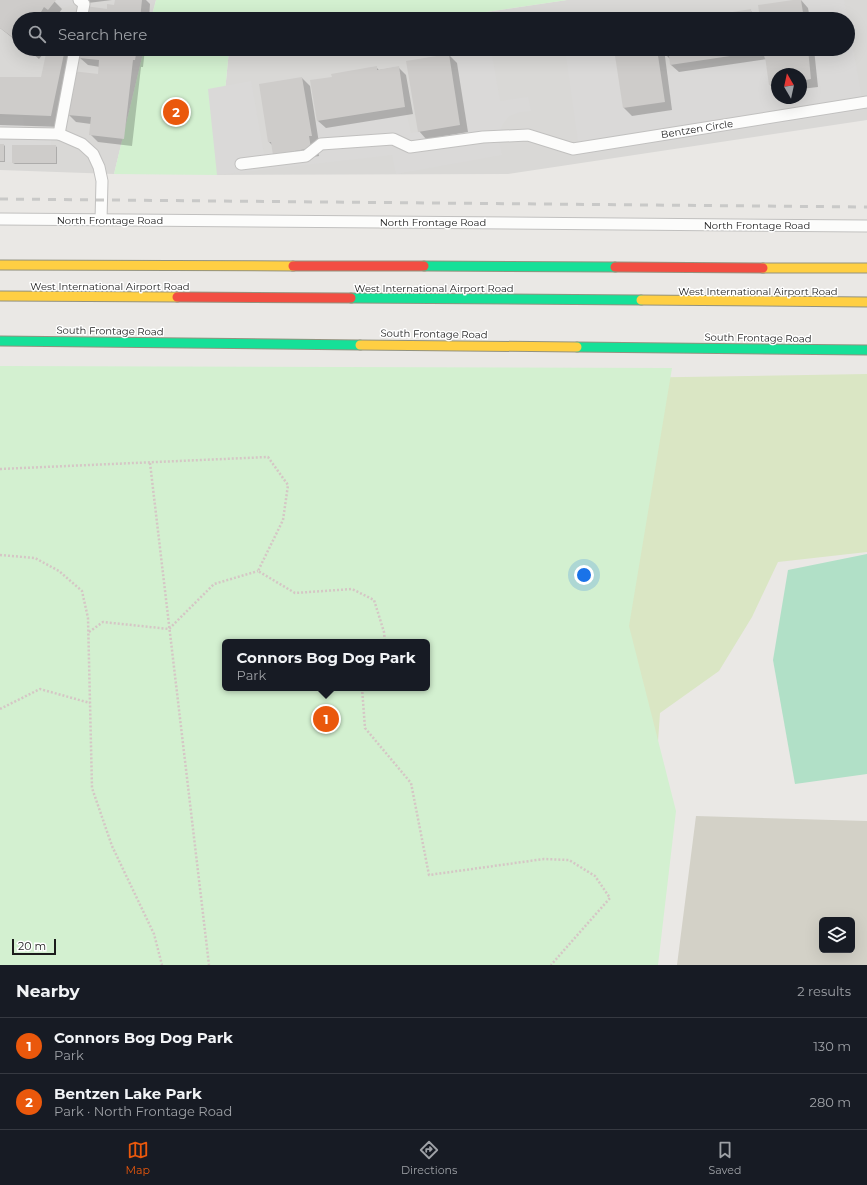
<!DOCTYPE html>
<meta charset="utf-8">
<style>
:root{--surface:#171b24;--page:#242831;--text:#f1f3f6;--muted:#9ea1a6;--line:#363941;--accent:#ea580c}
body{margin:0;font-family:Montserrat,sans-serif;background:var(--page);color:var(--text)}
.controls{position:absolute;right:12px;bottom:12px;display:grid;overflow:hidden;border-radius:6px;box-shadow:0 4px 16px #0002}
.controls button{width:36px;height:36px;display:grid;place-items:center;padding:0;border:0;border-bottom:1px solid var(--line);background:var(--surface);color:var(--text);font:20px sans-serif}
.compass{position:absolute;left:771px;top:68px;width:36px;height:36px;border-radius:50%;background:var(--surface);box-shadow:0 4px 16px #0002;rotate:351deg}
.scale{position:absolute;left:12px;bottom:10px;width:44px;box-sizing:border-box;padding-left:4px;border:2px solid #1c1c1c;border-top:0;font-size:11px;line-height:14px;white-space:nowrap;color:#1c1c1c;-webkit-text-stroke:3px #fff;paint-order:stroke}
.you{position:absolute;left:584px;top:575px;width:14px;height:14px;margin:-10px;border:3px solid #fff;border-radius:50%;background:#1a73e8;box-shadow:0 0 0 6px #1a73e833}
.badge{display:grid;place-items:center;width:26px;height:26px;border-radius:50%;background:var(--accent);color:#fff;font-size:13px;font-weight:700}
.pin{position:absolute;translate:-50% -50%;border:2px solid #fff;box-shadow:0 1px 4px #0006}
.popup{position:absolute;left:222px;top:639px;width:208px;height:52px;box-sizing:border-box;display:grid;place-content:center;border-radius:6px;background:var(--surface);filter:drop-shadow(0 1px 3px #0005);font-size:13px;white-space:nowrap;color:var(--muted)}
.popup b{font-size:15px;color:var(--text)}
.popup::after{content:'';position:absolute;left:50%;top:100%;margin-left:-8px;border:8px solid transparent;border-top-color:var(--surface)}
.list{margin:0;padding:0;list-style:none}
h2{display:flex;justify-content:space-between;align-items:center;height:52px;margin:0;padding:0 16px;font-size:17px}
h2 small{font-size:13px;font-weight:400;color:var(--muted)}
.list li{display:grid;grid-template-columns:26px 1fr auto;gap:12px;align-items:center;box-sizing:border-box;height:56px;padding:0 16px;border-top:1px solid var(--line)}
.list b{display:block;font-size:15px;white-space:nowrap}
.list p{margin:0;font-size:13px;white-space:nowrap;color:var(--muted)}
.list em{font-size:13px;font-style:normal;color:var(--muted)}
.icon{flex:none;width:22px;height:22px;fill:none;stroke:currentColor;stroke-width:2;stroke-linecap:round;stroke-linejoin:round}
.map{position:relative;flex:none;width:867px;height:965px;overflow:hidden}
.search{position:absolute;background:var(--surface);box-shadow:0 4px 16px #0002;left:12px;right:12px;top:12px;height:44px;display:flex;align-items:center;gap:10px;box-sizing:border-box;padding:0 14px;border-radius:22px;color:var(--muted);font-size:15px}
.sheet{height:164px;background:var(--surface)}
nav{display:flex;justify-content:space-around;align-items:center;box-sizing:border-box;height:56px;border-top:1px solid var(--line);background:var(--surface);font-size:11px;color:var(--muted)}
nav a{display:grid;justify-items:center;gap:2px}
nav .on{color:var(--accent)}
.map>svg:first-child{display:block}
</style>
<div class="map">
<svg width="867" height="965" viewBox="0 0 867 965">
<rect width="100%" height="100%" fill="#eae8e5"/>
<g fill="#d9d8d6" fill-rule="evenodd">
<path d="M0,0H156L151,19H19V49H144L114,174L0,170Z"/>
<path d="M567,0H867V120L508,174L217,175L229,50L848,49V19H438ZM777,74H801V98H777Z"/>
</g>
<path fill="#d3d1c7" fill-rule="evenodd" d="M696,816L867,821V965H677ZM822,920H852V950H822Z"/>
<path fill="#dae6c4" d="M867,374V552L778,562L752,617L719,671L660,713L651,841L554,379Z"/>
<g fill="#d3f0d0" fill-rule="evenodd">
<path d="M156,0H567L438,19H151Z"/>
<path d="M144,49H235L229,50L217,175L114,174Z"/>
<path d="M0,366L672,368L629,626L676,811L658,965H0ZM225,642H427V688H225Z"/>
</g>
<path fill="#b1e0c7" d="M867,554V774L795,784L773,660L788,570Z"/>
<g fill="#dad9d8">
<path d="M53,0H87L63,8Z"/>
<path d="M800,0H844L848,19H803Z"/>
<path d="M848,20L864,110L580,155L565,49H614L623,108L665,102L661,71L765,55L769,85L777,84V98H801V81L811,79L807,49H848Z"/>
<path d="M477,49H491L500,101L528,97L531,111L520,112L509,116L503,124L499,132V142L502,155L396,174L392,155L217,175L208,89L251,81L264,154L318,145L314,123L405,107L411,133L463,126L452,54Z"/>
<path d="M0,117H23L24,128L30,130L51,122V163L0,162Z"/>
</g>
<g fill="#0003">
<path d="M0,0H53L62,9L56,17L53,14L49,19H19V43L0,28Z"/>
<path d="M85,0H112L88,3Z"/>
<path d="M116,0H146L150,4L149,19H85L115,6Z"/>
<path d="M801,0L808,8L810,19H761Z"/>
<path d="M750,10L758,19H694Z"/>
<path d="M27,49H47L39,59Z"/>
<path d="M48,49H79L74,73L99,76L100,67L88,65L80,58L81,49H145L143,67H141L132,146L98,142L90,134L91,124L76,122L68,114L63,127L0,125V78H42Z"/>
<path d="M615,49H664L672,110L632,116L624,108Z"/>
<path d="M666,49H763L765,59L766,58L765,49H814L818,87L801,89V74H777V92L770,85L767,59L679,72L671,65L670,59L667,56Z"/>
<path d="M449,55L457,63L468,132L426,139L419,131Z"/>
<path d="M376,67L379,70L398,67L406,75L413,114L326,128L318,121L333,78Z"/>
<path d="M302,78L310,86L319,143L317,144L319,156L282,162L273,146L269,142Z"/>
<path d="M0,145H4L5,146V162H0Z"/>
<path d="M55,146L57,147V164H15L13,163Z"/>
</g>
<g fill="#ceccca">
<path d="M0,0H56L48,10L44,7L41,12L51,19H19V42L0,28Z"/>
<path d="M115,0H142L140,19H84L85,6L107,9V4L114,5Z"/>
<path d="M793,0H801L804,19H760L758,5Z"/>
<path d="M751,9L752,19H695L702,17Z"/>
<path d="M47,49H65L51,116L0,114V77H41Z"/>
<path d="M80,49H137L135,60H133L124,139L89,135L91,117L67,115L72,71L98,74L99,60L79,58Z"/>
<path d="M614,49H657L665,102L623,108Z"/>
<path d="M665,49H757V52L670,65L669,56H666Z"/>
<path d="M764,49H808L811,79L801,81V74H777V84L769,85Z"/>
<path d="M449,54L460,125L418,132L406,61Z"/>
<path d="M377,66V70L399,66L405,107L317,121L310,80L332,77L331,74Z"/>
<path d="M302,77L312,136H309L311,148L273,155L271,142H268L259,84Z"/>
<rect x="0" y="144" width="4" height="17"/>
<rect x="12" y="145" width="44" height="18"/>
</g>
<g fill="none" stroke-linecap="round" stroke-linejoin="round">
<g stroke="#c1c0bf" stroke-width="13">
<g id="street">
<path d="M79,0L84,4L81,19"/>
<path d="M0,133L59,134L82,144L93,154L99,167L102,181L101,220"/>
<path d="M59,134L75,49"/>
<path d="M241,164L306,156L321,144L393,139L410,147L483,137L528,135L573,149L867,102"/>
<path d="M0,219L867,226"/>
</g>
</g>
<g stroke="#93927e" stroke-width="11">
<g id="fast">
<path d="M424,266L615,267"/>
<path d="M351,298L641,300"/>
<path d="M0,341L360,345"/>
<path d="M577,347L867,350"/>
</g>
</g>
<g stroke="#93927e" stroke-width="11">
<g id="slow">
<path d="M0,265L293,266"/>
<path d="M763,268H867"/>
<path d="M0,296L177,297"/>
<path d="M641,300L867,302"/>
<path d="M360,345L577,347"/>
</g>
</g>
<g stroke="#93927e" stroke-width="11">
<g id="jam">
<path d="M293,266H424"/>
<path d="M615,267L763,268"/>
<path d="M177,297L351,298"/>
</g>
</g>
<g stroke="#d5c6c5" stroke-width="2.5" stroke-dasharray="2 2" stroke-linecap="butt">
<path d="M150,463L209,965"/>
<path d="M0,469L268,457L288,485L283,520L258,571L295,593L352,589L374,600L384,632L385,642"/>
<path d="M0,555L35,558L59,571L82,591L88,618L92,788L112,846L154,934L162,965"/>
<path d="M89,632L103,622L169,629L214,584L258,571"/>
<path d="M362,688L365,728L411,783L429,875L544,859L569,860L595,876L610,898L551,965"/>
<path d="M0,709L40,689L90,703"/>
</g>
<use href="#street" stroke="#fcfcfb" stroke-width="11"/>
<use href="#fast" stroke="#16e098" stroke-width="9"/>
<use href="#slow" stroke="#ffcf43" stroke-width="9"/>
<use href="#jam" stroke="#f24e42" stroke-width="9"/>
<path stroke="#c9c9c8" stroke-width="3" stroke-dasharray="8 8" stroke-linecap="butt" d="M0,199L867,207"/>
</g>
<g text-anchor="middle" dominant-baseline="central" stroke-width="3" stroke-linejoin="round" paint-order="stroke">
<g font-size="10" fill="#1c1c1c" stroke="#fff">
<text transform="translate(697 129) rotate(-9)">Bentzen Circle</text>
<text x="110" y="220">North Frontage Road</text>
<text x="433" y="222">North Frontage Road</text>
<text x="757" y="225">North Frontage Road</text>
<text x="110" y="286">West International Airport Road</text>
<text x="434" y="288">West International Airport Road</text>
<text x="758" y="291">West International Airport Road</text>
<text transform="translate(110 331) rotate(1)">South Frontage Road</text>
<text transform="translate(434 334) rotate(1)">South Frontage Road</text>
<text transform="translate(758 338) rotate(1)">South Frontage Road</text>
</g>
</g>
</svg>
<div class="controls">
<button><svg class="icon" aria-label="layers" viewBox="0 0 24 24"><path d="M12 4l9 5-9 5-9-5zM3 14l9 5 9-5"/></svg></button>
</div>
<svg class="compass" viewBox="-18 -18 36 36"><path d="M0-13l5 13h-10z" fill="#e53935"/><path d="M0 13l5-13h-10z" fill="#9ea1a6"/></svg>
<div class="scale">20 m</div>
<div class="you"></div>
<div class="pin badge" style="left:326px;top:719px">1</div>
<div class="popup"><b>Connors Bog Dog Park</b>Park</div>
<div class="pin badge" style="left:176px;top:112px">2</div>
<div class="search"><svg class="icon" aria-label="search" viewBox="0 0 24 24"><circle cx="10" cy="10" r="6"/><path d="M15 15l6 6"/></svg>Search here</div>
</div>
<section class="sheet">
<h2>Nearby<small>2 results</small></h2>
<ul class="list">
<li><span class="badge">1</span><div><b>Connors Bog Dog Park</b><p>Park</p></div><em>130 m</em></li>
<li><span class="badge">2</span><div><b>Bentzen Lake Park</b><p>Park · North Frontage Road</p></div><em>280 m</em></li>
</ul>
</section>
<nav>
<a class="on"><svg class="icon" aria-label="map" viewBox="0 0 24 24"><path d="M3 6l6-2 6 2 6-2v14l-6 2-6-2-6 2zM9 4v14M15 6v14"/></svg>Map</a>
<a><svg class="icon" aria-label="directions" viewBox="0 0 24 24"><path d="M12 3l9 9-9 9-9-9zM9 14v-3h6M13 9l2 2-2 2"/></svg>Directions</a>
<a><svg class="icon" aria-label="saved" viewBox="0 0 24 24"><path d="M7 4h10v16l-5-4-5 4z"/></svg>Saved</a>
</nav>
